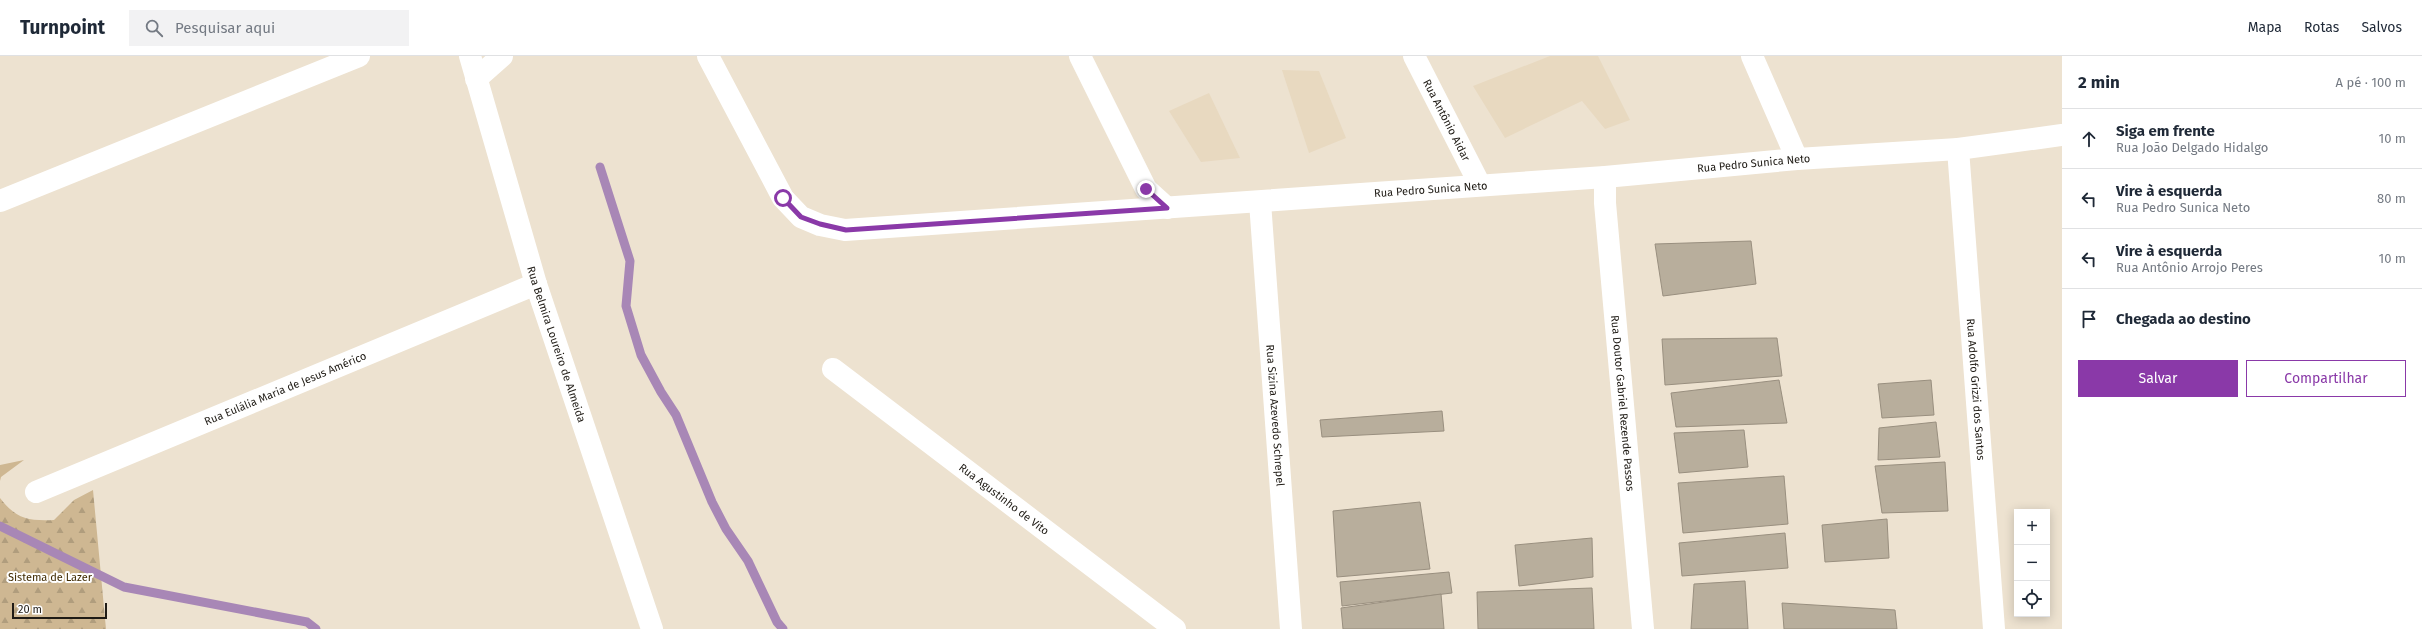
<!DOCTYPE html>
<html lang="pt">
<meta charset="utf-8">
<style>
:root{--surface:#fff;--page:#f2f2f3;--text:#1f2937;--muted:#747a83;--line:#e0e1e3;--accent:#8a39a8}
body{margin:0;font-family:"Fira Sans",sans-serif;background:var(--page);color:var(--text)}
.controls{position:absolute;right:12px;bottom:12px;display:grid;overflow:hidden;border-radius:0px;box-shadow:0 2px 10px #0003}
.controls button{width:36px;height:36px;display:grid;place-items:center;padding:0;border:0;border-bottom:1px solid var(--line);background:var(--surface);color:var(--text);font:20px sans-serif}
.scale{position:absolute;left:12px;bottom:10px;width:95px;box-sizing:border-box;padding-left:4px;border:2px solid #1f1b15;border-top:0;font-size:11px;line-height:14px;white-space:nowrap;color:#1f1b15;-webkit-text-stroke:3px #fff;paint-order:stroke}
.stop{position:absolute;width:12px;height:12px;margin:-9px;border:3px solid #8a39a8;border-radius:50%;background:#fff}
.stop.end{background:#8a39a8;border-color:#fff;box-shadow:0 1px 4px #0008}
.list{margin:0;padding:0;list-style:none}
h2{display:flex;justify-content:space-between;align-items:center;height:52px;margin:0;padding:0 16px;font-size:17px}
h2 small{font-size:13px;font-weight:400;color:var(--muted)}
.list li{display:grid;grid-template-columns:26px 1fr auto;gap:12px;align-items:center;box-sizing:border-box;height:60px;padding:0 16px;border-top:1px solid var(--line)}
.list b{display:block;font-size:15px;white-space:nowrap}
.list p{margin:0;font-size:13px;white-space:nowrap;color:var(--muted)}
.list em{font-size:13px;font-style:normal;color:var(--muted)}
.actions{display:flex;gap:8px;padding:12px 16px}
.actions a{flex:1;padding:9px 0;border:1px solid var(--accent);border-radius:0px;text-align:center;font-size:14px;color:var(--accent)}
.actions .main{background:var(--accent);color:#fff}
.icon{flex:none;width:22px;height:22px;fill:none;stroke:currentColor;stroke-width:2;stroke-linecap:round;stroke-linejoin:round}
.map{position:relative;flex:none;width:2062px;height:573px;overflow:hidden}
header{display:flex;align-items:center;gap:24px;box-sizing:border-box;height:56px;padding:0 20px;background:var(--surface);border-bottom:1px solid var(--line)}
header strong{font-size:19px}
nav{display:flex;gap:22px;margin-inline-start:auto;font-size:14px}
.search{width:280px;height:36px;background:var(--page);display:flex;align-items:center;gap:10px;box-sizing:border-box;padding:0 14px;border-radius:0px;color:var(--muted);font-size:15px}
main{display:flex}
aside{flex:1;background:var(--surface)}
.map>svg:first-child{display:block}
</style>
<header>
<strong>Turnpoint</strong>
<div class="search"><svg class="icon" aria-label="search" viewBox="0 0 24 24"><circle cx="10" cy="10" r="6"/><path d="M15 15l6 6"/></svg>Pesquisar aqui</div>
<nav><a>Mapa</a><a>Rotas</a><a>Salvos</a></nav>
</header>
<main>
<div class="map">
<svg width="2062" height="573" viewBox="0 0 2062 573">
<defs>
<pattern id="forest-firs" width="22" height="20" patternUnits="userSpaceOnUse"><rect width="22" height="20" fill="#ceb792"/><path d="M5 1l3.5 6h-7zM16 11l3.5 6h-7z" fill="#b09d7d"/></pattern>
</defs>
<rect width="100%" height="100%" fill="#ede2d0"/>
<g fill="#e8d9c0">
<path d="M1550,0H1598L1630,64L1605,73L1582,45L1505,82L1473,30Z"/>
<path d="M1282,14L1319,15L1346,82L1309,97Z"/>
<path d="M1209,37L1240,102L1201,106L1169,55Z"/>
</g>
<g fill="url(#forest-firs)">
<path d="M24,404L1,421L0,425V409Z"/>
<path d="M93,434L106,573H0V442C16,463 28,465 54,464L74,444Z"/>
</g>
<g fill="none" stroke-linecap="round" stroke-linejoin="round">
<g stroke="#a887b6" stroke-width="9">
<path d="M600,111L630,205L626,250L641,299L661,336L676,359L712,446L726,473L748,505L777,566L783,573"/>
<path d="M0,470L124,531L307,566L316,573"/>
</g>
</g>
<g fill="#b8ae9c" stroke="#998f7f">
<path d="M1751,185L1756,228L1663,240L1655,188Z"/>
<path d="M1777,282L1782,320L1665,329L1662,283Z"/>
<path d="M1779,324L1787,367L1676,371L1671,337Z"/>
<path d="M1931,324L1934,359L1882,362L1878,328Z"/>
<path d="M1442,355L1444,375L1322,381L1320,364Z"/>
<path d="M1936,366L1940,401L1878,404L1879,372Z"/>
<path d="M1744,374L1748,411L1679,417L1674,377Z"/>
<path d="M1945,406L1948,455L1882,457L1875,410Z"/>
<path d="M1784,420L1788,468L1683,477L1678,427Z"/>
<path d="M1420,446L1430,513L1337,521L1333,455Z"/>
<path d="M1887,463L1889,502L1825,506L1822,469Z"/>
<path d="M1785,477L1788,512L1682,520L1679,487Z"/>
<path d="M1592,482L1593,521L1519,530L1515,489Z"/>
<path d="M1449,516L1452,537L1342,550L1340,526Z"/>
<path d="M1745,525L1748,573H1691L1694,528Z"/>
<path d="M1592,532L1594,573H1478L1477,536Z"/>
<path d="M1441,538L1444,573H1343L1341,552Z"/>
<path d="M1782,547L1895,554L1897,573H1784Z"/>
</g>
<g fill="none" stroke-linecap="round" stroke-linejoin="round">
<g stroke="#fff" stroke-width="22">
<path id="s1" d="M470,0L536,228L652,573"/>
<path id="s2" d="M708,0L783,142L801,161L820,169L845,174L1605,121L1797,103L1958,93L2062,79"/>
<path d="M1080,0L1146,133L1167,152"/>
<path id="s3" d="M1414,0L1480,129"/>
<path d="M1752,0L1797,103"/>
<path d="M476,23L502,0"/>
<path id="s4" d="M1958,93L1994,573"/>
<path id="s5" d="M1605,121V147L1643,573"/>
<path d="M0,145L359,0"/>
<path id="s6" d="M1260,146L1291,573"/>
<path id="s7" d="M833,313L1175,573"/>
<path id="s8" d="M36,436L536,228"/>
</g>
</g>
<g fill="none" stroke-linecap="round" stroke-linejoin="round">
<path stroke="#8a39a8" stroke-width="5" d="M783,142L801,161L820,168L846,174L1167,152L1146,133"/>
</g>
<g text-anchor="middle" dominant-baseline="central" stroke-width="4" stroke-linejoin="round" paint-order="stroke">
<g font-size="11" fill="#1f1b15" stroke="#fff">
<text stroke="none"><textPath href="#s3" startOffset="72">Rua Antônio Aidar</textPath></text>
<text stroke="none"><textPath href="#s2" startOffset="1144">Rua Pedro Sunica Neto</textPath></text>
<text stroke="none"><textPath href="#s2" startOffset="820">Rua Pedro Sunica Neto</textPath></text>
<text stroke="none"><textPath href="#s1" startOffset="301">Rua Belmira Loureiro de Almeida</textPath></text>
<text stroke="none"><textPath href="#s8" startOffset="270">Rua Eulália Maria de Jesus Américo</textPath></text>
<text stroke="none"><textPath href="#s4" startOffset="241">Rua Adolfo Grizzi dos Santos</textPath></text>
<text stroke="none"><textPath href="#s5" startOffset="227">Rua Doutor Gabriel Rezende Passos</textPath></text>
<text stroke="none"><textPath href="#s6" startOffset="214">Rua Sizina Azevedo Schrepel</textPath></text>
<text stroke="none"><textPath href="#s7" startOffset="215">Rua Agustinho de Vito</textPath></text>
</g>
<g font-size="11" fill="#3f2a00" stroke="#fff">
<text x="50" y="521">Sistema de Lazer</text>
</g>
</g>
</svg>
<div class="controls">
<button>+</button>
<button>−</button>
<button><svg class="icon" aria-label="locate" viewBox="0 0 24 24"><circle cx="12" cy="12" r="6"/><path d="M12 2v4M12 18v4M2 12h4M18 12h4"/></svg></button>
</div>
<div class="scale">20 m</div>
<div class="stop" style="left:783px;top:142px"></div>
<div class="stop end" style="left:1146px;top:133px"></div>
</div>
<aside>
<h2>2 min<small>A pé · 100 m</small></h2>
<ul class="list">
<li><svg class="icon" aria-label="ahead" viewBox="0 0 24 24"><path d="M12 20V5M6 11l6-6 6 6"/></svg><div><b>Siga em frente</b><p>Rua João Delgado Hidalgo</p></div><em>10 m</em></li>
<li><svg class="icon" aria-label="left" viewBox="0 0 24 24"><path d="M17 20v-9H6M10 6l-5 5 5 5"/></svg><div><b>Vire à esquerda</b><p>Rua Pedro Sunica Neto</p></div><em>80 m</em></li>
<li><svg class="icon" aria-label="left" viewBox="0 0 24 24"><path d="M17 20v-9H6M10 6l-5 5 5 5"/></svg><div><b>Vire à esquerda</b><p>Rua Antônio Arrojo Peres</p></div><em>10 m</em></li>
<li><svg class="icon" aria-label="arrive" viewBox="0 0 24 24"><path d="M6 21V4h12l-3 4 3 4H6"/></svg><div><b>Chegada ao destino</b></div></li>
</ul>
<div class="actions"><a class="main">Salvar</a><a>Compartilhar</a></div>
</aside>
</main>
